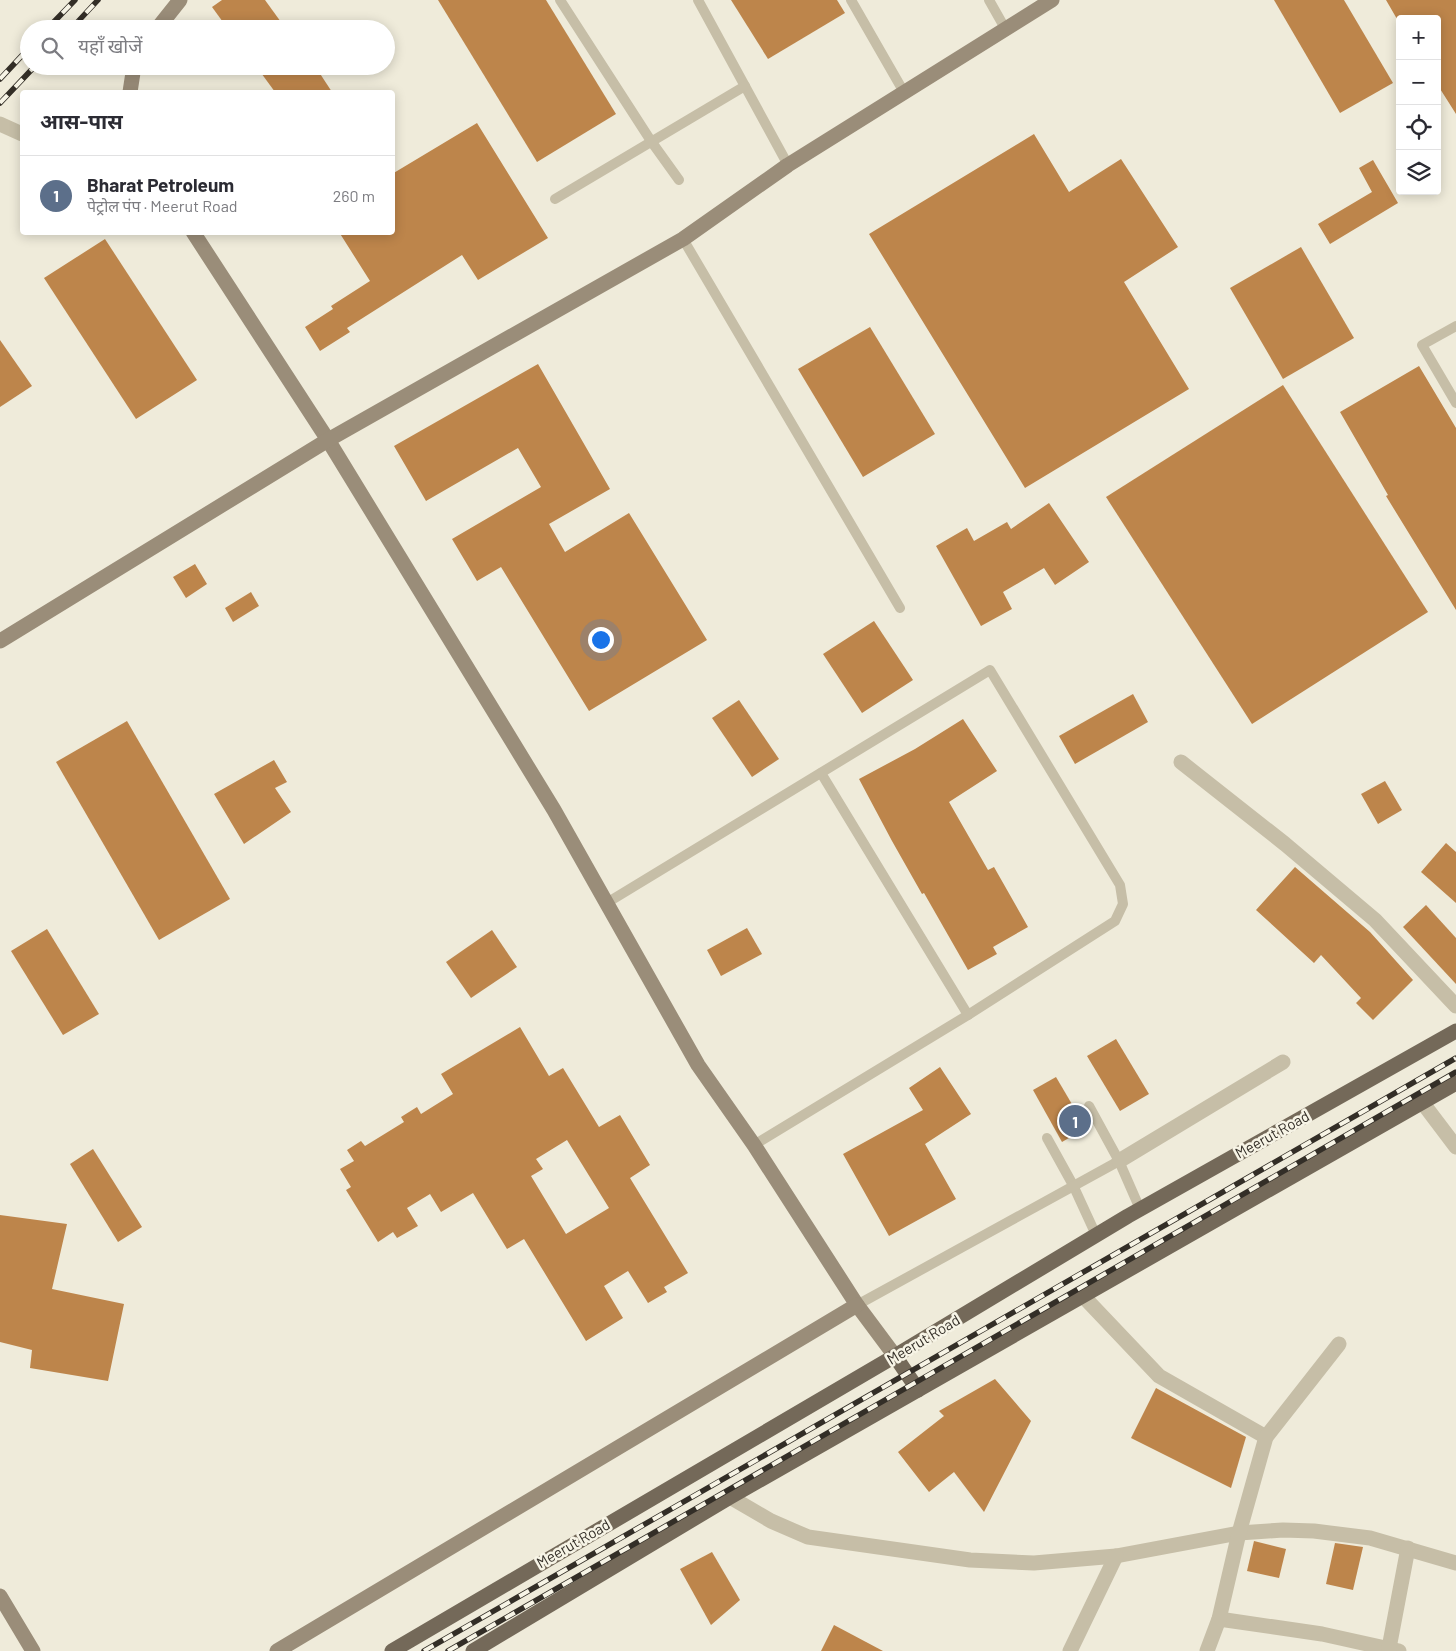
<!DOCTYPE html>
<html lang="hi">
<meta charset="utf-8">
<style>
:root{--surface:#fff;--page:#f7f7f7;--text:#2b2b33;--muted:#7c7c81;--line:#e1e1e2;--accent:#111827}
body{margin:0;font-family:Barlow,"Noto Sans Devanagari",sans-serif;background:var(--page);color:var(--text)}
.controls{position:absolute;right:15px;top:15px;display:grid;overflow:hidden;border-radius:5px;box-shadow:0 2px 12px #0003}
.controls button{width:45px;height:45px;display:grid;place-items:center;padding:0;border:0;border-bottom:1px solid var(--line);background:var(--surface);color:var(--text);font:25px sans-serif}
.you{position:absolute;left:600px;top:639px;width:18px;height:18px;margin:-12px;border:4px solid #fff;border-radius:50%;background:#1a73e8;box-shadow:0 0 0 8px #1a73e833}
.badge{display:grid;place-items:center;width:32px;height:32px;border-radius:50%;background:var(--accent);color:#fff;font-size:16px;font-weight:700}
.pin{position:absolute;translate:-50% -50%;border:2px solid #fff;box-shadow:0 1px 5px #0006}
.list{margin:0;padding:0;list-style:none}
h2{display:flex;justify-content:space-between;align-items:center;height:65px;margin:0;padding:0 20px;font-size:21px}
h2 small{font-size:16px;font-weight:400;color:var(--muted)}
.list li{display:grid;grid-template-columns:32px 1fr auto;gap:15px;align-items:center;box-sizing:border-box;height:80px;padding:0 20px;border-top:1px solid var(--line)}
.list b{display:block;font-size:19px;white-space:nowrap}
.list p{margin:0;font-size:16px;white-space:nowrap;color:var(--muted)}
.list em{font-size:16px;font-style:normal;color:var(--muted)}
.icon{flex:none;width:28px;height:28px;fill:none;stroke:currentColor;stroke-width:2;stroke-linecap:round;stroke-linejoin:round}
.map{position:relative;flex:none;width:1456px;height:1651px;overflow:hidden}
.search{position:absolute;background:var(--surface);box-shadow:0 2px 12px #0003;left:20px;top:20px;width:375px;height:55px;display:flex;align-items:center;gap:12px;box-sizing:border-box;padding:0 18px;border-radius:28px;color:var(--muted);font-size:19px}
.panel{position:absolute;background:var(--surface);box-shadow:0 2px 12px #0003;left:20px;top:90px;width:375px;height:145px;border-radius:5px}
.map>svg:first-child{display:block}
</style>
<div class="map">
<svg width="1456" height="1651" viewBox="0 0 1456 1651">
<rect width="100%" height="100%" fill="#efebda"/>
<g fill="#bd854b" fill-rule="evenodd">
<path d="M222,0H265L286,29H228L212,7Z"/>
<path d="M438,0H546L616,114L537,162Z"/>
<path d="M731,0H837L845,13L768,59Z"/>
<path d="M1274,0H1344L1393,83L1340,113Z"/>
<path d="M1386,0H1456V114L1437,84V19H1397Z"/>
<path d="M256,66H315L332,92H275Z"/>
<path d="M477,123L548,238L478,280L462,255L347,328L350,332L320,351L305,327L333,309L331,306L370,281L339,232H392V174Z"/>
<path d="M1034,134L1069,192L1121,159L1178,247L1124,282L1189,389L1025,488L869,234Z"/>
<path d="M1373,160L1398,203L1330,244L1318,224L1372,192L1359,168Z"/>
<path d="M105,239L197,380L136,419L44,278Z"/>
<path d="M1301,247L1354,338L1283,379L1230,288Z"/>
<path d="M870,327L935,434L863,477L798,369Z"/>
<path d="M0,340L32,386L0,407Z"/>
<path d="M538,364L610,489L549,524L565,552L629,513L707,640L589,711L501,567L477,581L452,539L541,487L518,448L426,501L394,446Z"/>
<path d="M1419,366L1456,428V610L1386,496L1388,495L1340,412Z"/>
<path d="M1283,385L1428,612L1252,724L1106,497Z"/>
<path d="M1049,503L1089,562L1055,585L1044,568L1003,592L1012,609L981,626L936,546L967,528L974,541L1007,522L1011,529Z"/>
<path d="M195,564L207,584L186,598L173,577Z"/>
<path d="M251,592L259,606L233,622L225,608Z"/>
<path d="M874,621L913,680L862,713L823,654Z"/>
<path d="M1133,694L1148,722L1075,764L1059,736Z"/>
<path d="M739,700L779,759L752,777L712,718Z"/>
<path d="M963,719L997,771L949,802L988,870L994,867L1028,927L993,947L997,954L968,970L924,893L922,894L892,841L859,779L915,749Z"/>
<path d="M127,721L230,899L159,940L56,762Z"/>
<path d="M274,760L287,782L275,788L291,812L244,844L214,794Z"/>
<path d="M1385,781L1402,810L1378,824L1361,794Z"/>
<path d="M1446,843L1456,852V903L1421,872Z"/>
<path d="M1295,867L1370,932L1413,980L1373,1020L1356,1003L1361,998L1321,955L1314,963L1256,910Z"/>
<path d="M1426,905L1456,938V984L1403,927Z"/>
<path d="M747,928L762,954L721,976L707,950Z"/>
<path d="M47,929L99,1014L63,1035L11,951Z"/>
<path d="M492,930L517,967L471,998L446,962Z"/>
<path d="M520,1027L549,1076L563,1068L599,1127L620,1115L650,1165L630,1178L688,1273L664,1287L667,1292L648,1303L628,1271L604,1286L623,1318L586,1341L524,1239L507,1249L473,1193L441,1212L430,1194L407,1208L418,1226L397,1238L393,1232L378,1242L346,1190L351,1187L340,1169L354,1161L347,1150L361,1141L365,1146L404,1122L401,1117L417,1107L421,1114L453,1094L441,1074ZM567,1140L609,1208L566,1234L531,1176L543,1169L536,1159Z"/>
<path d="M1116,1039L1149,1094L1120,1111L1087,1056Z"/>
<path d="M940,1067L971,1114L925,1144L956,1199L889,1236L843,1154L923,1110L909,1088Z"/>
<path d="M1056,1077L1086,1128L1062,1142L1033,1090Z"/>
<path d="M93,1149L142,1227L118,1242L70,1164Z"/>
<path d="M0,1215L67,1224L52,1289L124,1304L108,1381L30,1368L32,1350L0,1342Z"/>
<path d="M995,1379L1031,1421L984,1512L954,1472L929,1492L898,1452L944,1416L939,1411Z"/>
<path d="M1156,1388L1246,1437L1231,1488L1131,1438Z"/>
<path d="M1254,1541L1286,1549L1279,1578L1247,1571Z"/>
<path d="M1335,1543L1363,1547L1353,1590L1326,1584Z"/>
<path d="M712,1552L740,1600L711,1625L680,1569Z"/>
<path d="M834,1625L883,1651H821Z"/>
</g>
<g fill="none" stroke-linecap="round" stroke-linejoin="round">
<g stroke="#c6bea7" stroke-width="10">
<path d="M560,0L651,141L679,180"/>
<path d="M698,0L788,165"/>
<path d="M851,0L905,94"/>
<path d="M989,0L1006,30"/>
<path d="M555,199L745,86"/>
<path d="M683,239L900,608"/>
<path d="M1456,326L1422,345L1456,403"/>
<path d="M821,773L968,1015"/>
<path d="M605,904L990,670L1120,885L1123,904L1115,921L968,1015L754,1145"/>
<path d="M1089,1106L1119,1161L1140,1209"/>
<path d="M1047,1138L1073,1185L1096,1235"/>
<path d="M857,1305L1119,1161"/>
</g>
<g stroke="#c6bea7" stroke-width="15">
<path d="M0,124L22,134"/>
<path d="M1181,762L1285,844L1375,920L1456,1006"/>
<path d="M1422,1102L1456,1147"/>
<path d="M1119,1161L1283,1062"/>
<path d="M1083,1296L1159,1376L1266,1437"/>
<path d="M730,1497L771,1521L808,1537L970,1560L1034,1563L1116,1556L1239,1533L1283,1530L1314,1531L1370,1538L1456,1563"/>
<path d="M1219,1619L1322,1634L1399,1651"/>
<path d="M1389,1648L1408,1548"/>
<path d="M1070,1651L1116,1556"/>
<path d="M1207,1651L1219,1619L1239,1533L1266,1437L1339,1344"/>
</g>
<g stroke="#9a8d79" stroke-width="15">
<path d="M157,29L180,0"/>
<path d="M130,92L134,66"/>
<path d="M193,232L328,440L554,810L698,1065L754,1145L857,1305L895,1356"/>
<path d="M0,641L328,440L683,239L788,165L1052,0"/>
<path d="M0,1596L33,1651"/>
<path d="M277,1651L857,1305"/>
</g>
<g stroke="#746959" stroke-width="15">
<path d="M895,1356L918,1390"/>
<path d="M392,1651L895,1356L1128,1216L1456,1031"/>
<path d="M473,1651L730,1497L1456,1083"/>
</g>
<g stroke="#332e27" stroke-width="5.5">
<g id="rail">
<path d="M47,29L75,0"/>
<path d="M71,29L98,0"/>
<path d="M0,79L29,48"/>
<path d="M0,103L35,66"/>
<path d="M424,1651L1456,1058"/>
<path d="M448,1651L1456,1072"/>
</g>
</g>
<use href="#rail" stroke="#f7f4e6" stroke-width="4" stroke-dasharray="11" stroke-linecap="butt"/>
</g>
<g text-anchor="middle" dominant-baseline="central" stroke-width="5" stroke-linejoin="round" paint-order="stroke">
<g font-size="15" fill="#332e27" stroke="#f7f4e6">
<text transform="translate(1272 1134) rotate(-29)">Meerut Road</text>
<text transform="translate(923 1339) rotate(-31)">Meerut Road</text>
<text transform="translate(573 1543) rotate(-30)">Meerut Road</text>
</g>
</g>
</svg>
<div class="controls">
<button>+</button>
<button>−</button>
<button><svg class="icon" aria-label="locate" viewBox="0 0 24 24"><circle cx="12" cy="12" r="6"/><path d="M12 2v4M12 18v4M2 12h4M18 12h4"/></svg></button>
<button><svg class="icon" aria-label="layers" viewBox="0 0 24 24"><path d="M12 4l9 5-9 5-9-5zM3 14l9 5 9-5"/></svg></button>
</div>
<div class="you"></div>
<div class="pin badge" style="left:1075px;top:1121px;background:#5c6f8a">1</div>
<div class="search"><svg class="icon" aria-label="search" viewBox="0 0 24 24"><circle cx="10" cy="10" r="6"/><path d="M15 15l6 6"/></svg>यहाँ खोजें</div>
<section class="panel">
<h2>आस-पास<small></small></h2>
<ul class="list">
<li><span class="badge" style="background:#5c6f8a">1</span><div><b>Bharat Petroleum</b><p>पेट्रोल पंप · Meerut Road</p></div><em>260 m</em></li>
</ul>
</section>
</div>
